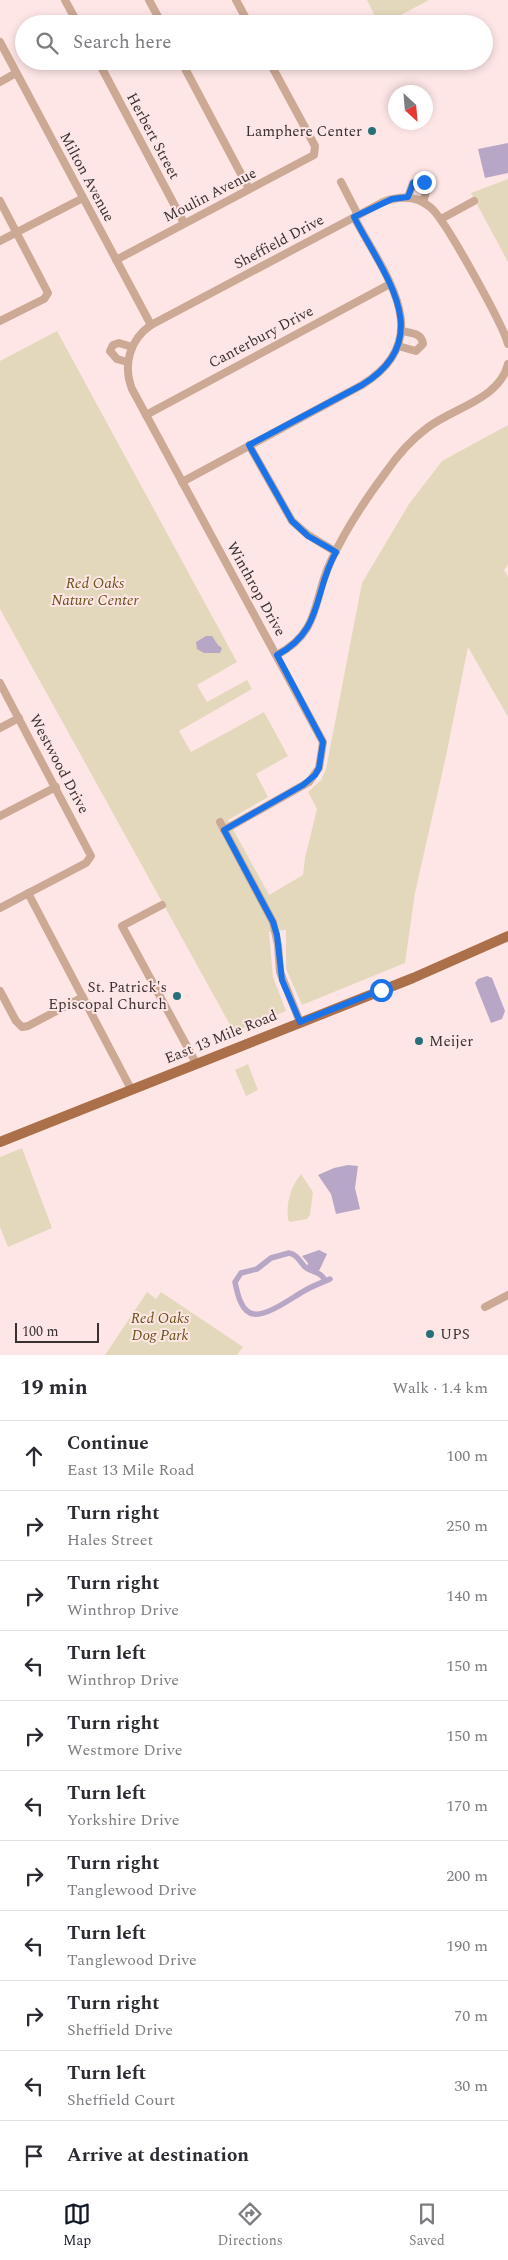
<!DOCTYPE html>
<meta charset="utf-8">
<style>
:root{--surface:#fff;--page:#f2f2f3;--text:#2b2b33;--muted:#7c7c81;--line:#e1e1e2;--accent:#111827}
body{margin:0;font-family:Spectral,serif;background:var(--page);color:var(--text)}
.compass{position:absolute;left:388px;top:85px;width:45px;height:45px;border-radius:50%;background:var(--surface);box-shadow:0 2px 8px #0003;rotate:154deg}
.scale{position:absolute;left:15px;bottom:12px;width:84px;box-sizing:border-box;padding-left:5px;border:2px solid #393030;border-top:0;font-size:14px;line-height:18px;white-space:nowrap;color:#393030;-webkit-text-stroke:4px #fee6e6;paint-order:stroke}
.stop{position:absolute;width:15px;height:15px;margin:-11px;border:4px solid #1a73e8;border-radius:50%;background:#fff}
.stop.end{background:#1a73e8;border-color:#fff;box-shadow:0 1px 5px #0008}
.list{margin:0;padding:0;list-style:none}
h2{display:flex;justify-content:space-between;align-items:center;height:65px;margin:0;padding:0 20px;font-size:21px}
h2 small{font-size:16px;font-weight:400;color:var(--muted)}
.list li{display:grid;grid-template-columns:32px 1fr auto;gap:15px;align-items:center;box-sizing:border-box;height:70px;padding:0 20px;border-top:1px solid var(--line)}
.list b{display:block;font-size:19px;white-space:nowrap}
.list p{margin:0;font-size:16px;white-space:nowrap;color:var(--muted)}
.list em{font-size:16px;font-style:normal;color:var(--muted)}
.icon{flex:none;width:28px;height:28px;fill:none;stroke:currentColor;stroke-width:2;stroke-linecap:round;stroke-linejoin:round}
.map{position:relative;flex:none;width:508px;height:1355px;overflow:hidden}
.search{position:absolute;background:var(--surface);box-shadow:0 2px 8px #0003;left:15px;right:15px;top:15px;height:55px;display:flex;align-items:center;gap:12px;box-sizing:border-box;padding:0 18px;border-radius:28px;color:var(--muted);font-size:19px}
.sheet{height:835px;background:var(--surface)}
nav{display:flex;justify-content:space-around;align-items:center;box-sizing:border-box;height:70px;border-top:1px solid var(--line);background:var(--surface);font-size:14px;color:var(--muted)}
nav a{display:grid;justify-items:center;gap:2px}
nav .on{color:var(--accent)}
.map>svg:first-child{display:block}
</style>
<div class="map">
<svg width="508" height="1355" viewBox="0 0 508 1355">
<rect width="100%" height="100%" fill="#fee6e6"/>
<g fill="#e4d8bc">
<path d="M367,0H429L384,24H379Z"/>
<path d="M508,179V262L471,193Z"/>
<path d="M57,331L237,662L197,685L207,702L247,680L252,689L179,731L191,752L264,712L288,756L256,774L268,797L228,820L269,895L303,875L305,858L317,809L308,792L321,780L326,769L362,583L409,504L442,461L508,425V564L504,570L508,577V717L468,647L446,756L415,893L405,963L302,1005L286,969V930L269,932L273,977L286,1011L234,1032L0,609V361Z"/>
<path d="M248,1064L258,1090L246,1096L235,1070Z"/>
<path d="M22,1148L52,1228L8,1247L0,1227V1157Z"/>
<path d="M301,1174L313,1192L310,1215L307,1219L290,1222L288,1220C286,1203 290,1188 301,1174Z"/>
<path d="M147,1292L156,1299L161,1292L243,1347L237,1355H105Z"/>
</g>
<g fill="#b8a6c6">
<path d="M508,143V173L485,178L478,149Z"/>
<path d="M206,636H212L218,645L222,648L220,653H204L197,649L196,642Z"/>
<path d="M487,976L492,978L505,1011L502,1019L491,1023L475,983L478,979Z"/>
<path d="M348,1165L358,1166L355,1188L360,1209L336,1214L331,1194L318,1175L334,1168Z"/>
<path d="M319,1250L327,1254L318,1273L307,1268L308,1263L302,1256Z"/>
</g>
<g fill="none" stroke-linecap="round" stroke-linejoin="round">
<path stroke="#b8a6c6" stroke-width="5.5" d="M325,1281C321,1271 312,1273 305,1267C299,1261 298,1255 289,1253L271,1258L257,1269L241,1273L235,1282C237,1292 241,1313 254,1314C268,1316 293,1297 304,1291C312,1286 321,1283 330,1279"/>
<g stroke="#cba995" stroke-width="8">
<path d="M65,0L78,24"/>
<path d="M149,0L162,24"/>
<path d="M236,0L249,24"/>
<path d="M0,42L151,325"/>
<path d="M98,61L184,223"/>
<path d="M181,61L249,189"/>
<path d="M0,82L16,73"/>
<path d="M341,182L358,215"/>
<path d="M408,197L413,183L421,180L427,189L423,202"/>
<path d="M0,201L48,293L44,299L0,321"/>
<path d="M441,219L474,201"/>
<path d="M0,241L83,198"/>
<path d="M116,260L314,155L315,146L269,61"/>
<path d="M398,346L416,351L423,344C422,333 411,333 402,331"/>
<path d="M127,362L117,359L110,351L113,345L119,343L132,347"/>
<path d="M146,415L390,284"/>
<path d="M249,445L292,521L308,535L336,552"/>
<path d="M182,482L362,385C439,338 384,274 354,217"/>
<path d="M277,655C321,631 312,602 330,563C344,532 365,500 386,472C397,456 411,440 427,428C453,408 500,399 508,364"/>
<path d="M0,683L91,856L86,863L0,908"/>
<path d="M0,728L19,718"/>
<path d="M0,816L56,787"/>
<path d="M220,822L273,922L278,945L280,972L300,1022"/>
<path d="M224,830L309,782L319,768L323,742L132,389C123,366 129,340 151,325L383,202C399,196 416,195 430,207C444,217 503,325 508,344"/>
<path d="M28,893L131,1089"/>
<path d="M162,905L122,926L196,1063"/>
<path d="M0,991L16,1021L22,1027L28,1026L83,997"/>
<path d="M485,1307L508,1295"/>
</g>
<path stroke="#ab6f49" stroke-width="10" d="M0,1142L413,978L508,936"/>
</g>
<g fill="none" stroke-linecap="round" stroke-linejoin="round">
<path stroke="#1a73e8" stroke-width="6" d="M381,990L300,1022L282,980L277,935L273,922L224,830L303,785L315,775L319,768L323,742L277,655C324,630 313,592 336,552L308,536L292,521L249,445L362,385C439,338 383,274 354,217L392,199L408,197L413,183L418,180L424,182"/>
</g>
<g fill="#27707a" stroke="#fee6e6" stroke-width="2">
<circle cx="372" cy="131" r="5"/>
<circle cx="177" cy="996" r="5"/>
<circle cx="419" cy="1041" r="5"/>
<circle cx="430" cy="1334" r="5"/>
</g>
<g text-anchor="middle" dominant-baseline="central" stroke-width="4" stroke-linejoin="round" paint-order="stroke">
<g font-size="15" fill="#393030" stroke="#fee6e6" text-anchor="end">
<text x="362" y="131">Lamphere Center</text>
<text x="167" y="987">St. Patrick's<tspan x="167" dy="17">Episcopal Church</tspan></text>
<text x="429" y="1041" text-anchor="start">Meijer</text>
<text x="440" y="1334" text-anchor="start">UPS</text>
</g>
<g font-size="15" fill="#393030" stroke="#fee6e6">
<text transform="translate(153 136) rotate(62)">Herbert Street</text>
<text transform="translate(87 177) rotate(62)">Milton Avenue</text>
<text transform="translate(210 195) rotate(-27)">Moulin Avenue</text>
<text transform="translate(279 242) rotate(-28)">Sheffield Drive</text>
<text transform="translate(261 337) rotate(-28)">Canterbury Drive</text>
<text transform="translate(256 589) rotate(61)">Winthrop Drive</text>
<text transform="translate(59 764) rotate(62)">Westwood Drive</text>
<text transform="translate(221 1037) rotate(-22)">East 13 Mile Road</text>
</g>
<g font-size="15" font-style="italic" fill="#675116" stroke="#fee6e6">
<text x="95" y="583">Red Oaks<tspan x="95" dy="17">Nature Center</tspan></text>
<text x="160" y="1318">Red Oaks<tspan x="160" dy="17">Dog Park</tspan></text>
</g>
</g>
</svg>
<svg class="compass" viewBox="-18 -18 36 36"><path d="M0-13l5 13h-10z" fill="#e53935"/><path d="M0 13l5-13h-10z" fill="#7c7c81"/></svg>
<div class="scale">100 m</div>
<div class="stop" style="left:381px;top:990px"></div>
<div class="stop end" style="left:424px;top:182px"></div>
<div class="search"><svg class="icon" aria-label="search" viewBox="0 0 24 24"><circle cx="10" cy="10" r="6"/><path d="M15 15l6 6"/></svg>Search here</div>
</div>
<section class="sheet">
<h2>19 min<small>Walk · 1.4 km</small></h2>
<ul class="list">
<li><svg class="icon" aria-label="ahead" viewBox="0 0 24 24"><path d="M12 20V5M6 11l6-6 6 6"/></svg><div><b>Continue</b><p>East 13 Mile Road</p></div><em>100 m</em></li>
<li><svg class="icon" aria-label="right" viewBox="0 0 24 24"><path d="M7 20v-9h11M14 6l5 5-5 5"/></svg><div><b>Turn right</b><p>Hales Street</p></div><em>250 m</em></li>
<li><svg class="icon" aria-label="right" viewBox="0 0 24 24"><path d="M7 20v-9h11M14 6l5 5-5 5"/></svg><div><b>Turn right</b><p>Winthrop Drive</p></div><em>140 m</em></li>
<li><svg class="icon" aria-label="left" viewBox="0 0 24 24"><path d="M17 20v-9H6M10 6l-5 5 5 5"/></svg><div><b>Turn left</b><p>Winthrop Drive</p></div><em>150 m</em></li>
<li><svg class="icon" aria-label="right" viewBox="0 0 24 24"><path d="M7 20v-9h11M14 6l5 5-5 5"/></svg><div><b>Turn right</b><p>Westmore Drive</p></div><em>150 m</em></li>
<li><svg class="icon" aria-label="left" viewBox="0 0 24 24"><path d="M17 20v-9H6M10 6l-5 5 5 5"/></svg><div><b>Turn left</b><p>Yorkshire Drive</p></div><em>170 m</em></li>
<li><svg class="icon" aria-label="right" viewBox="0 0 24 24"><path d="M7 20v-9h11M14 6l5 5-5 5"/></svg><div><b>Turn right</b><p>Tanglewood Drive</p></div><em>200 m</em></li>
<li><svg class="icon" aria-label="left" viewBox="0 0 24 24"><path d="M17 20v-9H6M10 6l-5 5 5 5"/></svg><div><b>Turn left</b><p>Tanglewood Drive</p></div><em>190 m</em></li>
<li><svg class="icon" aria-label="right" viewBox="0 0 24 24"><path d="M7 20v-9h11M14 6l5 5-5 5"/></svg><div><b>Turn right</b><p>Sheffield Drive</p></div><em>70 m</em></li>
<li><svg class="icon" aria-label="left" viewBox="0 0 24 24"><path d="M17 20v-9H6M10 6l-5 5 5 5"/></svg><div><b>Turn left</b><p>Sheffield Court</p></div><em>30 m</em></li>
<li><svg class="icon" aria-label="arrive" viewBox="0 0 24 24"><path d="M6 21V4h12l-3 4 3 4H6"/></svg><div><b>Arrive at destination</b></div></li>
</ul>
</section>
<nav>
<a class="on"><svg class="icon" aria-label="map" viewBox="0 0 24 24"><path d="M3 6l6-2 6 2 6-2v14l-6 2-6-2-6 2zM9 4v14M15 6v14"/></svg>Map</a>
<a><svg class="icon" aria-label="directions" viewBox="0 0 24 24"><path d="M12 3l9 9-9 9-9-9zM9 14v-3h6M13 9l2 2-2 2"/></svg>Directions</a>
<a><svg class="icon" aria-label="saved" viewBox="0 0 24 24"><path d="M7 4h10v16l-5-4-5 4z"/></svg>Saved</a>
</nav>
